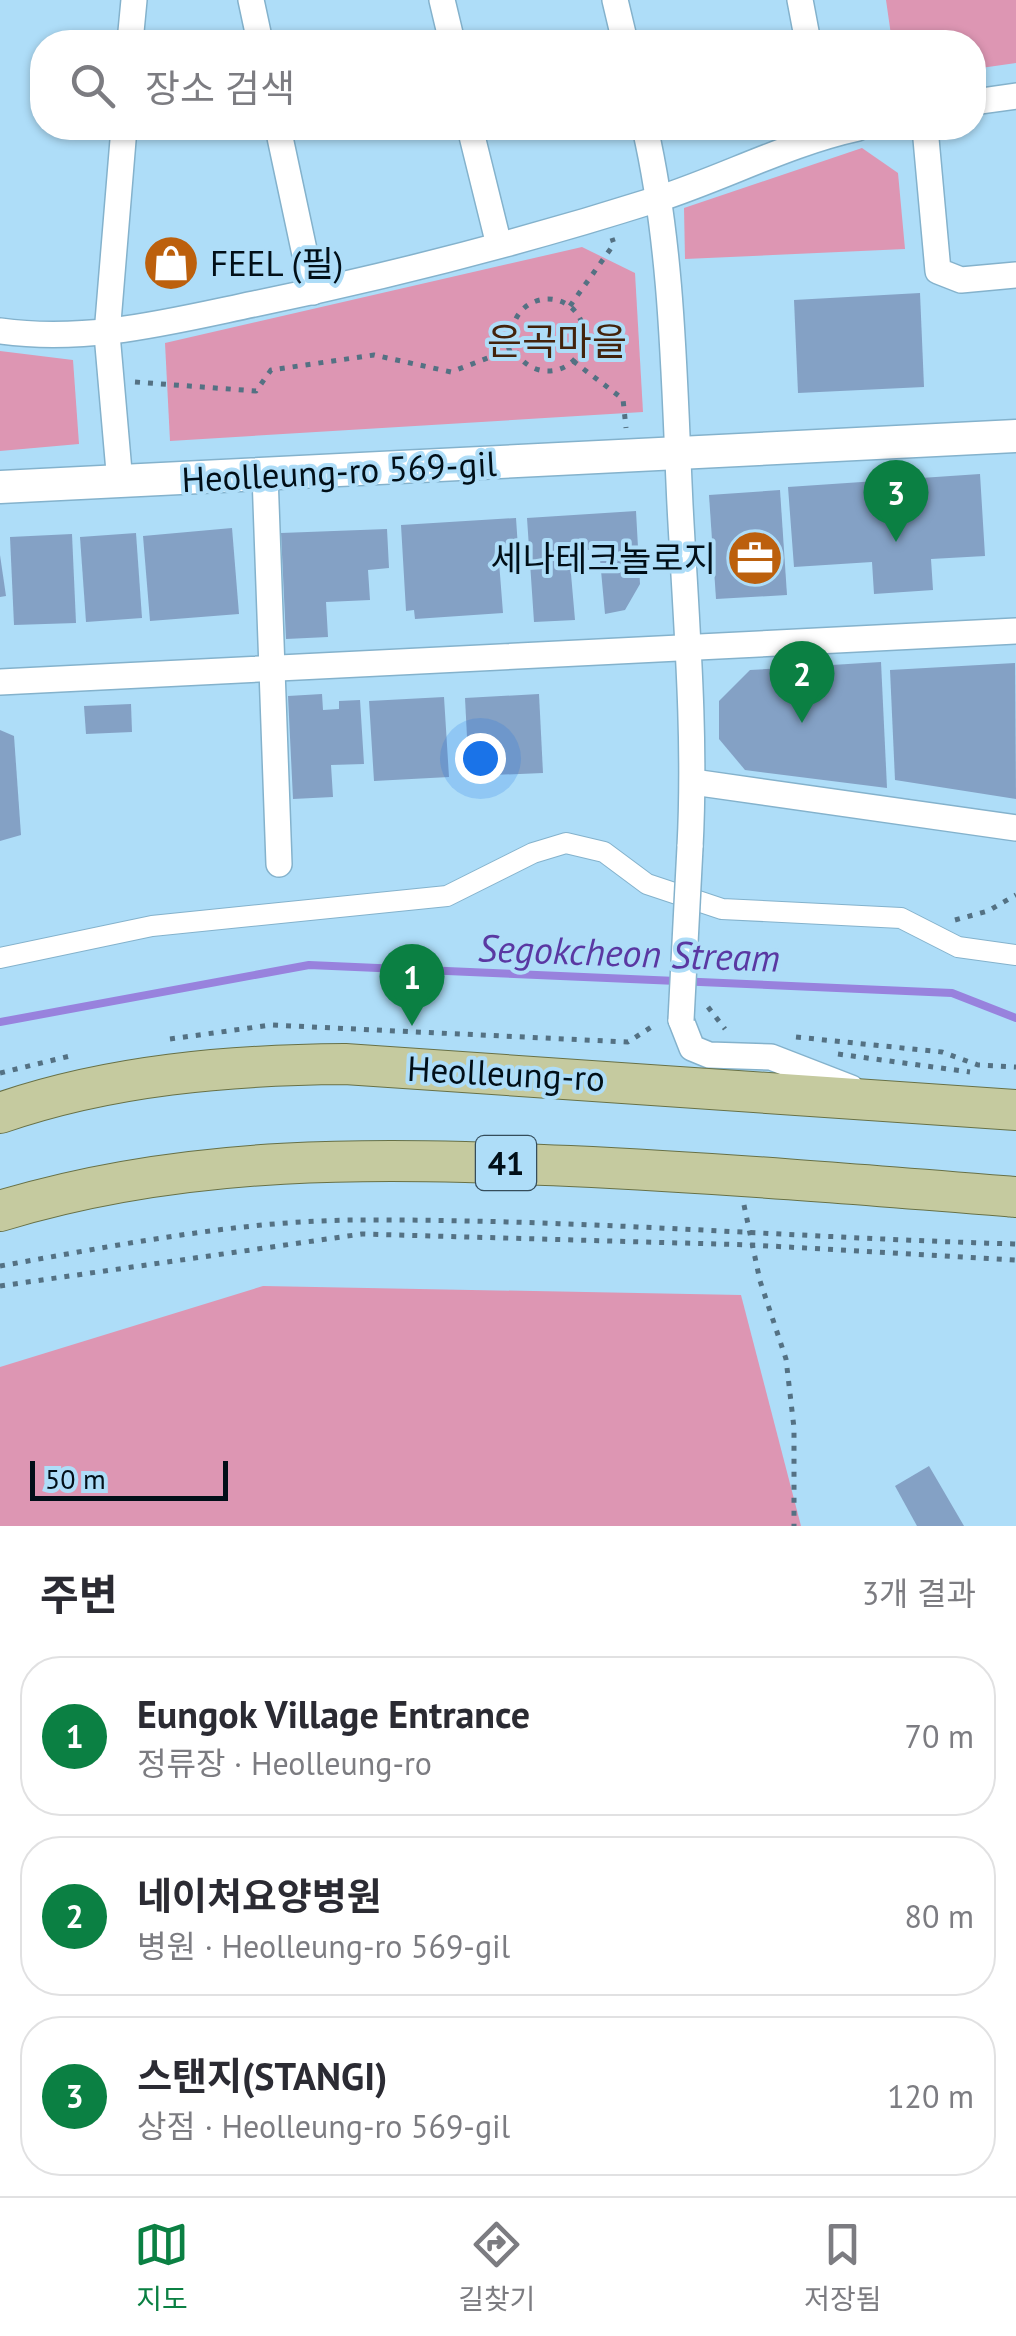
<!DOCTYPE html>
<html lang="ko">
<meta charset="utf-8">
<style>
:root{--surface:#fff;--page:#f7f7f7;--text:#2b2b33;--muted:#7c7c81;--line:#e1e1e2;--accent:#0b8043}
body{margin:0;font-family:"PT Sans","Noto Sans KR",sans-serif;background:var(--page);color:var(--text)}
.scale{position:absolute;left:30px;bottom:25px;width:198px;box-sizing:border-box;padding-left:10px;border:5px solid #010f18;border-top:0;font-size:28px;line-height:35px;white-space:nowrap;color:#010f18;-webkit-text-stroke:8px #aeddf8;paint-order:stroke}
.you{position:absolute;left:480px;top:758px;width:35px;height:35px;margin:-25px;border:8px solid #fff;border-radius:50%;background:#1a73e8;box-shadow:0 0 0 15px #1a73e833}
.badge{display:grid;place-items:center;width:65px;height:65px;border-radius:50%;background:var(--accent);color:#fff;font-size:32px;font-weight:700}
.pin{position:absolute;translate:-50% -82px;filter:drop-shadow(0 2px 5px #0008)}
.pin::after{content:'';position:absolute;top:52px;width:35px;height:30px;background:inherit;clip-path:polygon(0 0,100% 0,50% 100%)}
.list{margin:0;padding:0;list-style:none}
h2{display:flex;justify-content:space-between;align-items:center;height:130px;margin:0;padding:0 40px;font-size:42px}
h2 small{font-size:32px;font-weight:400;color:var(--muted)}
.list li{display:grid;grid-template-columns:65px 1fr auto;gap:30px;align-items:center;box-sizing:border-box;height:160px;margin:0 20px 20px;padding:0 20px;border:2px solid var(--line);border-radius:40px}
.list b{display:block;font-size:38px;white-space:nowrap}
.list p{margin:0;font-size:32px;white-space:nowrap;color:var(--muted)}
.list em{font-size:32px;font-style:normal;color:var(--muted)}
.icon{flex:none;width:55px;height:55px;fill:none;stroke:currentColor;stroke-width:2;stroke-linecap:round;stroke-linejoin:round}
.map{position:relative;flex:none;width:1016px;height:1526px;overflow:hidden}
.search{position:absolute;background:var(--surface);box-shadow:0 2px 8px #0004;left:30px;right:30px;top:30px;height:110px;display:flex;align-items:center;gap:25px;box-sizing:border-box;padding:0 35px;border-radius:40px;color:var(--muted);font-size:38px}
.sheet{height:670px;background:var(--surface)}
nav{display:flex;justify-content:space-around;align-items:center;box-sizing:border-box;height:140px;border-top:2px solid var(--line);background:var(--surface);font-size:28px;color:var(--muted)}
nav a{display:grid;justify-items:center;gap:5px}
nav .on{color:var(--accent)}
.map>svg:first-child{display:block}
</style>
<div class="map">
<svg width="1016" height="1526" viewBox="0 0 1016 1526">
<rect width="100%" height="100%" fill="#aeddf8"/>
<g fill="#dd96b3">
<path d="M886,0H1016V63L974,69V42H892Z"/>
<path d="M862,148L898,173L905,249L685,259L684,208Z"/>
<path d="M582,247L635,273L643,412L170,441L165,343Z"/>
<path d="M0,351L73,360L79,444L0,451Z"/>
<path d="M263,1286L741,1295L801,1526H0V1367Z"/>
</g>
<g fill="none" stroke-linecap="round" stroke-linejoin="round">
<path stroke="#9882dd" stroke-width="8" d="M0,1022L309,965L952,993L1016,1018"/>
</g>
<g fill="#84a1c5">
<path d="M920,293L924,387L798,393L794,300Z"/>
<path d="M980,474L985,556L931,559L933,590L874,594L872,562L794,567L788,487Z"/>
<path d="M780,490L787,595L716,599L709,495Z"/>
<path d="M636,511L640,584L625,610L605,614L599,549L569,551L575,620L534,622L527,518Z"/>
<path d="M516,518L518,548L498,549L503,613L415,619L414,610L406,611L401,525Z"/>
<path d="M232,528L239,614L150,621L143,536Z"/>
<path d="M387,529L389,568L368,570L370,600L326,602L328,637L286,639L281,533Z"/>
<path d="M136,533L142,618L86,622L80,537Z"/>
<path d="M72,534L76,623L14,625L10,537Z"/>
<path d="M0,555L6,596L0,597Z"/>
<path d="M881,662L887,788L745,770L719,739V701L750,670Z"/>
<path d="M1015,663L1016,799L895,780L890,670Z"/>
<path d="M322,694L323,710L339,709V701L360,700L364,764L331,765L333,797L293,799L288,696Z"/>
<path d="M539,694L543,773L469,776L465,698Z"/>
<path d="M444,697L449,777L374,781L369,701Z"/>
<path d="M131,704L132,732L86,734L84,706Z"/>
<path d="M0,730L14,736L21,835L0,841Z"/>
<path d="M929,1466L964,1526H917L895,1486Z"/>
</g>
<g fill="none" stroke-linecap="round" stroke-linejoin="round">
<g stroke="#84b2cc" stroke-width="22">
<path id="pedestrian" d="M0,958L152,926L447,896L533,853L566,843L604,852L647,884L722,909L901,918L958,947L1016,955"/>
</g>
<g stroke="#84b2cc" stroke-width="28">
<g id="minor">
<path d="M251,0L260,42"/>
<path d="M442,0L452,42"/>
<path d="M615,0L625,42"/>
<path d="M800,0L808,42"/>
<path d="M130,42L134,0"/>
<path d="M974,102L1016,96"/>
<path d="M278,128L313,292"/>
<path d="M470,128L499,245"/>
<path d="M645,128C673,250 674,380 680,505C686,619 696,733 690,847"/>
<path d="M925,128L938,271L961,280L1016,275"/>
<path d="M0,331C88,343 168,322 254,304C390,276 526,241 658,199C726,177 789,143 858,128"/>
<path d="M265,475L279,864"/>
<path d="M120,483L107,334L124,128"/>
<path d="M0,682L1016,631"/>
<path d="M693,782L1016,828"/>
<path d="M681,1020L692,1048L709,1055L771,1057L851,1088"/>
</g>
</g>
<g stroke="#84b2cc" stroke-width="35">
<path id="tertiary" d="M0,487L1016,436"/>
</g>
<g stroke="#687146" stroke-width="42">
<g id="primary">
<path d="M0,1113C110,1075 229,1065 345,1064L1016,1110"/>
<path d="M0,1211C188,1154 377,1157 570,1166C719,1173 867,1185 1016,1197"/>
</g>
</g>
<g stroke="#547183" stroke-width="5" stroke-dasharray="5 8" stroke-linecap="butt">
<circle cx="548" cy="335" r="36"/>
<path d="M570,306L614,244L612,238"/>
<path d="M573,361L623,399L626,428"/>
<path d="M135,382L256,391L271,370L374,355L451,372L514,348"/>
<path d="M955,920L988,911L1016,895"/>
<path d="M708,1007L725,1029"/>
<path d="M796,1037L942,1052L978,1065L1016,1067"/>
<path d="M170,1039L271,1025L628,1042L656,1024"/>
<path d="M838,1054L970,1072"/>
<path d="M0,1073L70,1056"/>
<path d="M744,1205L760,1281L786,1359L794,1428V1526"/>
<path d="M0,1266C119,1245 241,1220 362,1220C580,1219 798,1238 1016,1244"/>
<path d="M0,1286L362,1234L752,1245L1016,1260"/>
</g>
<use href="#pedestrian" stroke="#fff" stroke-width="20"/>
<use href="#minor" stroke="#fff" stroke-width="25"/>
<use href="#tertiary" stroke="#fff" stroke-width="32"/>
<use href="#primary" stroke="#c5ca9f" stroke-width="40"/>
<g stroke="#84b2cc" stroke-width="28" stroke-linecap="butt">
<path id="minor-bridge" d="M681,1020L690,847"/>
</g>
<use href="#minor-bridge" stroke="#fff" stroke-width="25"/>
</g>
<defs>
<g id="shop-disc" transform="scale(2.875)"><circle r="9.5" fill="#bc600d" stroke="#aeddf8"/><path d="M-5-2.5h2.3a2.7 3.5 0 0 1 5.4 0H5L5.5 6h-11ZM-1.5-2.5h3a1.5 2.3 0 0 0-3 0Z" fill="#fff"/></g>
<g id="office-disc" transform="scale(2.875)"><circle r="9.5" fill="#bc600d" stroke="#aeddf8"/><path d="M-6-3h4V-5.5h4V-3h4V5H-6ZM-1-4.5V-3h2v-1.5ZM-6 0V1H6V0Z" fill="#fff"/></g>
</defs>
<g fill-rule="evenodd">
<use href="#shop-disc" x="171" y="263"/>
<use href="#office-disc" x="755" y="558"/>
</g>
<g text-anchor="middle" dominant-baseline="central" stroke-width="8" stroke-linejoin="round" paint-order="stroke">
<rect fill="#aeddf8" stroke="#354d5b" stroke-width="2.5" x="476" y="1136" width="60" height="54" rx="8"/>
<g font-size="32" font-weight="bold" fill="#010f18">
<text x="506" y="1163">41</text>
</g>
<g font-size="35" fill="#010f18" stroke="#aeddf8" text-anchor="start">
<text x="210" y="263">FEEL (필)</text>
<text x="716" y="558" text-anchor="end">세나테크놀로지</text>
</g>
<g font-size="35" fill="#010f18" stroke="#aeddf8">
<text transform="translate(339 471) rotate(-3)">Heolleung-ro 569-gil</text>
<text transform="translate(506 1073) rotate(3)">Heolleung-ro</text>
</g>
<g font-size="38" fill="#43230c" stroke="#aeddf8">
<text x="557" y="340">은곡마을</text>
</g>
<g font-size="38" font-style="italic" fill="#5a38a2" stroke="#aeddf8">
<text transform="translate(629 952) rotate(2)">Segokcheon Stream</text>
</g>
</g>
</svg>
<div class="scale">50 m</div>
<div class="you"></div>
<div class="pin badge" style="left:412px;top:1026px">1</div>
<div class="pin badge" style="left:802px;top:723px">2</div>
<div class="pin badge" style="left:896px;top:542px">3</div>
<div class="search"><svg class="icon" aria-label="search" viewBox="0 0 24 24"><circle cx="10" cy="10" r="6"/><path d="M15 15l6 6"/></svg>장소 검색</div>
</div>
<section class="sheet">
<h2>주변<small>3개 결과</small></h2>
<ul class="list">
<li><span class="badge">1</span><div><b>Eungok Village Entrance</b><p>정류장 · Heolleung-ro</p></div><em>70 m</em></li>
<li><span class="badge">2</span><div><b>네이처요양병원</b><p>병원 · Heolleung-ro 569-gil</p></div><em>80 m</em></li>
<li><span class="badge">3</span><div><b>스탠지(STANGI)</b><p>상점 · Heolleung-ro 569-gil</p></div><em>120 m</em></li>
</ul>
</section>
<nav>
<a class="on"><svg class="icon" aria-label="map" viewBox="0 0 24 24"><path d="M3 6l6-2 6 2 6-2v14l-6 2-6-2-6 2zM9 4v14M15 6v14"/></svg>지도</a>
<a><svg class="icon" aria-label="directions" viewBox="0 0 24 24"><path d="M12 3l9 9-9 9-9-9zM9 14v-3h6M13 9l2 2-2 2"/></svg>길찾기</a>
<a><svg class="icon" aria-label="saved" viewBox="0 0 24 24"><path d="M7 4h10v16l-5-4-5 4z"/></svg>저장됨</a>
</nav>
